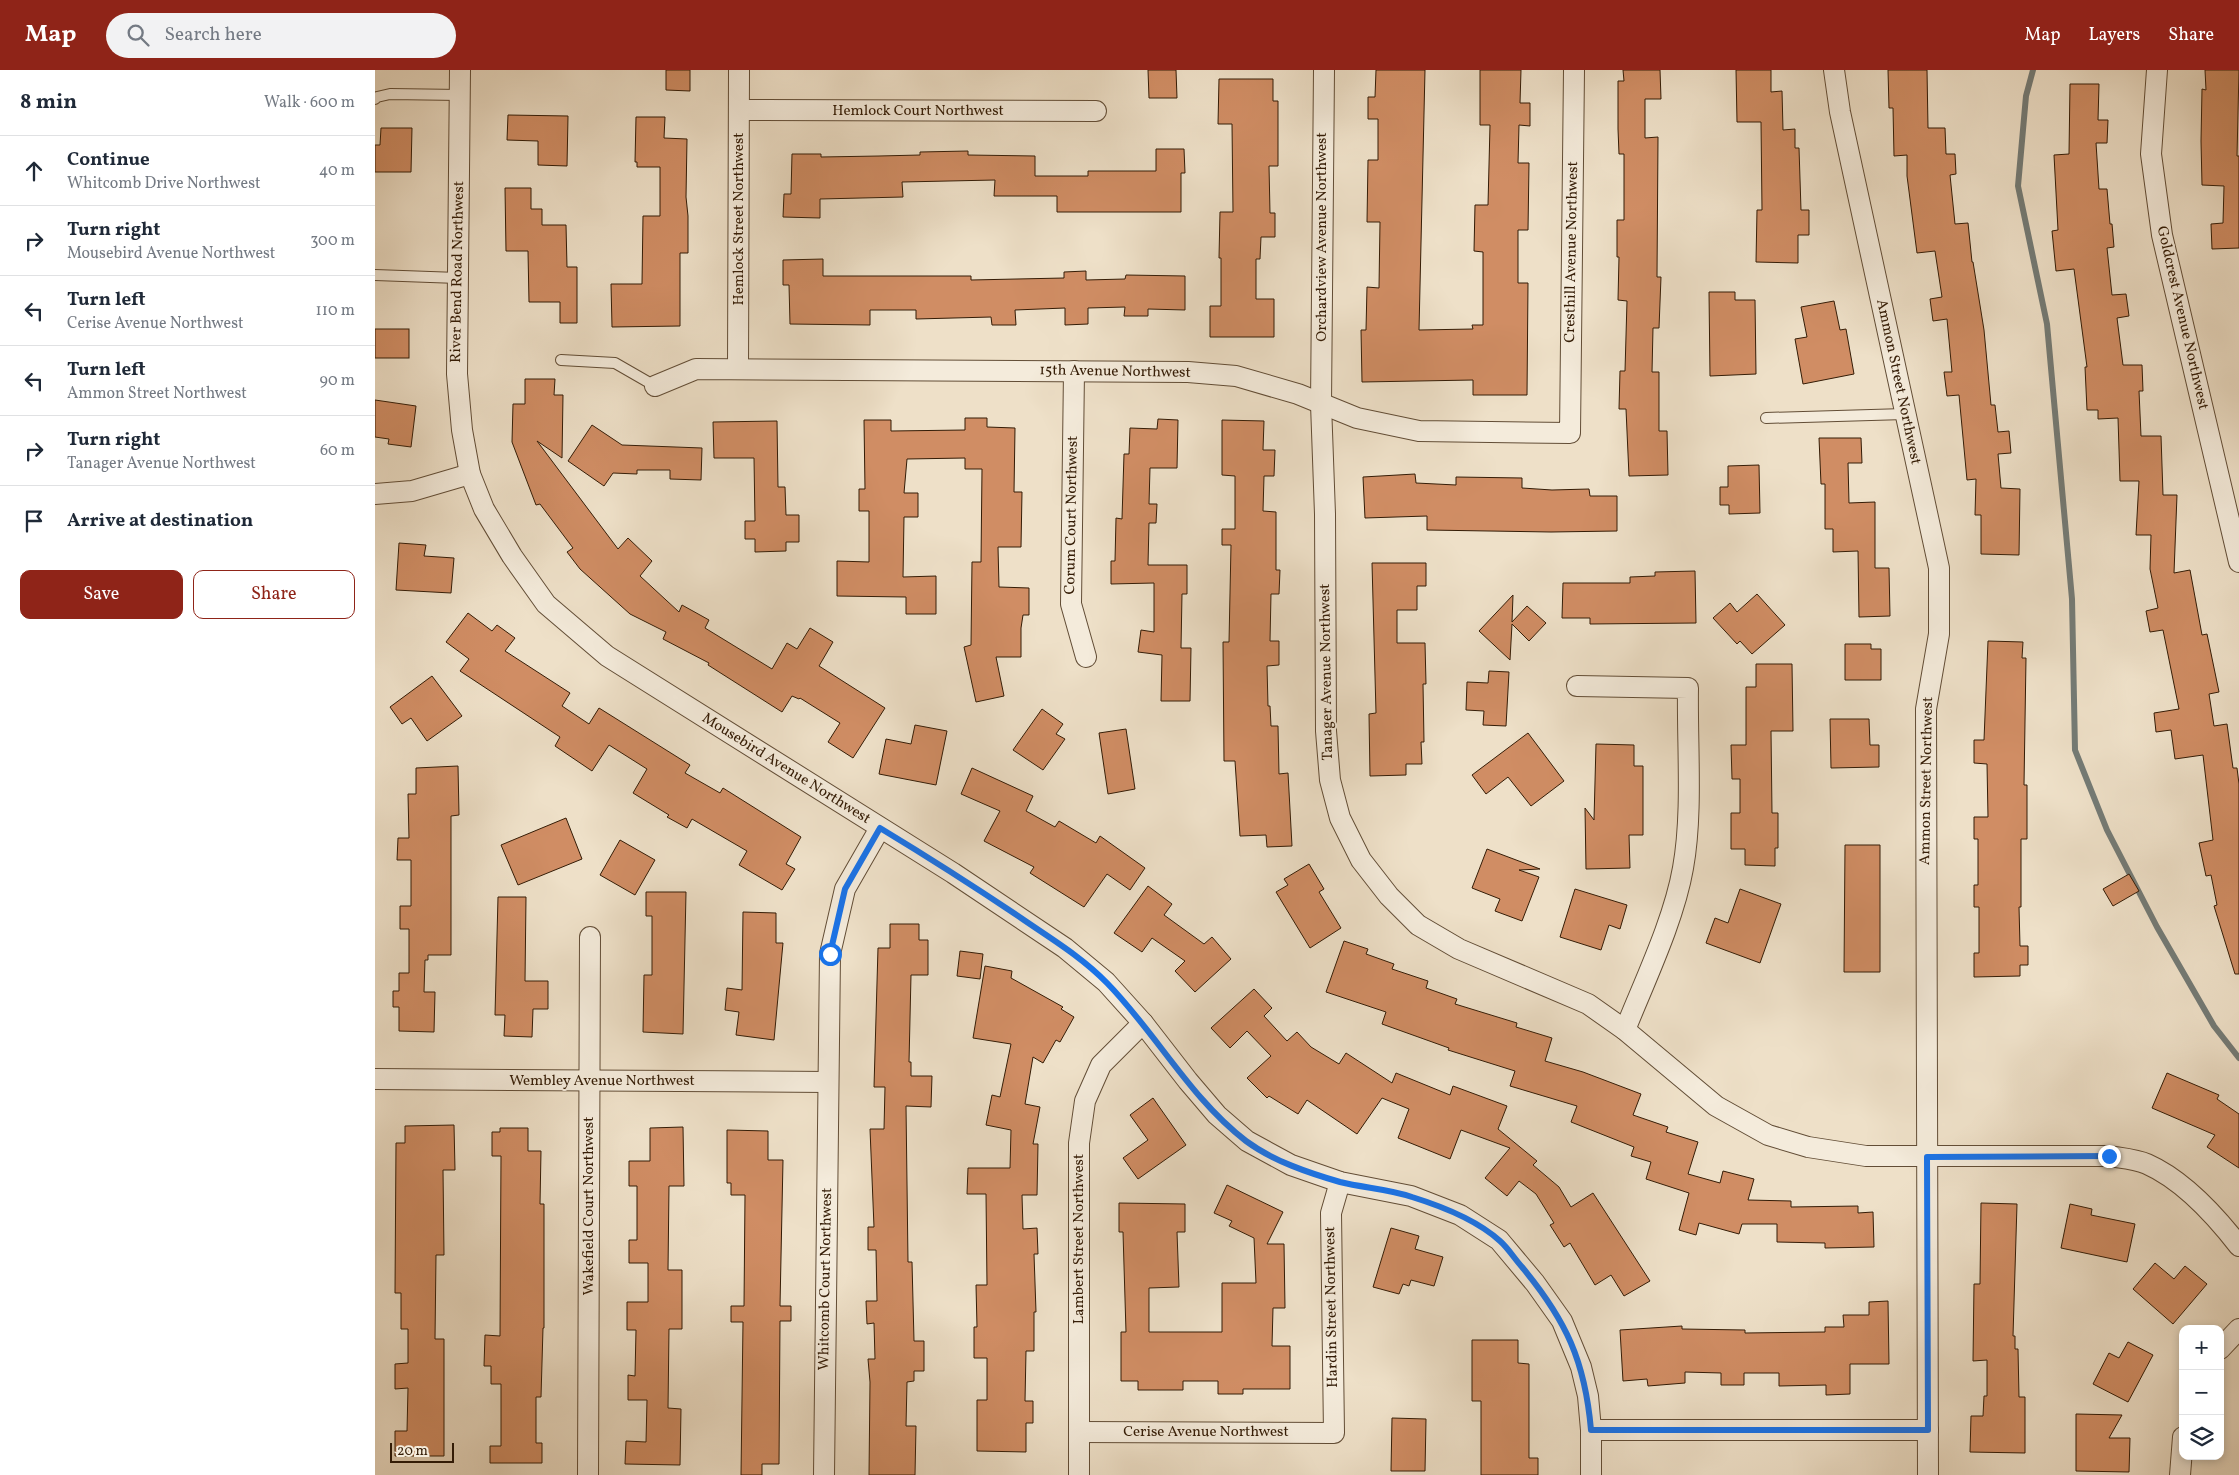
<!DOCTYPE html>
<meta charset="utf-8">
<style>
:root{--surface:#fff;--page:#f2f2f3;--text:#1f2937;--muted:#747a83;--line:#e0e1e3;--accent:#8f2418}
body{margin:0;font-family:Vollkorn,serif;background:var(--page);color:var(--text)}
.controls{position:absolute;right:15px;bottom:15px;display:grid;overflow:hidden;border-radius:10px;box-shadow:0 2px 8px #0003}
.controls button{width:45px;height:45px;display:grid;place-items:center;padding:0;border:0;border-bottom:1px solid var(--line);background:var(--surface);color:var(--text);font:25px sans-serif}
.scale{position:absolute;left:15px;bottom:12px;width:64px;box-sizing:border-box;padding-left:5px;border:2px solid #341c06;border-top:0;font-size:14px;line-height:18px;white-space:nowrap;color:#341c06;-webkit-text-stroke:4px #f4ebdb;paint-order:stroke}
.stop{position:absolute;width:15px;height:15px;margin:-11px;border:4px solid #1a73e8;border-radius:50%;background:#fff}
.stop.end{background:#1a73e8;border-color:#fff;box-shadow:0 1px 5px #0008}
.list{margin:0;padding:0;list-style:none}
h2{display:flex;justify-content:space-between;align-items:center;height:65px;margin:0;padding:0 20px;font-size:21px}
h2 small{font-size:16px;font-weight:400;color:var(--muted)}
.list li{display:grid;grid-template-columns:32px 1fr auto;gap:15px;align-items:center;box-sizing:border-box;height:70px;padding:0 20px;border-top:1px solid var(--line)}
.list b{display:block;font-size:19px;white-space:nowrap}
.list p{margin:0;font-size:16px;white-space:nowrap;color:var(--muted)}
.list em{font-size:16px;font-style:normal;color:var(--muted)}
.actions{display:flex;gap:10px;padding:15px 20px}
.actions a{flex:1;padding:11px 0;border:1px solid var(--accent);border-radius:10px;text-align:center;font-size:18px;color:var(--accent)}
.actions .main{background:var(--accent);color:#fff}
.icon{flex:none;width:28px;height:28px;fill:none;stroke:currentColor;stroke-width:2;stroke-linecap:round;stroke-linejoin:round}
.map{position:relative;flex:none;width:1864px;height:1405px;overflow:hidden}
header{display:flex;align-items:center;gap:30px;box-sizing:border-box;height:70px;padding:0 25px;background:var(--accent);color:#fff}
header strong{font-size:24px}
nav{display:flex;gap:28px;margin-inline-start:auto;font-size:18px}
.search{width:350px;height:45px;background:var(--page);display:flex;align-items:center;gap:12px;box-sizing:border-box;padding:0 18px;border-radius:28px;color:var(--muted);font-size:19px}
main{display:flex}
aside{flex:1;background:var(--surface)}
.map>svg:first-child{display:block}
</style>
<header>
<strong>Map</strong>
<div class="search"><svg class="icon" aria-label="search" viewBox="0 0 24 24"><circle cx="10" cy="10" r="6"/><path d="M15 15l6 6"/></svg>Search here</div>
<nav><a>Map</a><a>Layers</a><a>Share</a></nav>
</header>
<main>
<aside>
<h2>8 min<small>Walk · 600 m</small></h2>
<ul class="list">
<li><svg class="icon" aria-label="ahead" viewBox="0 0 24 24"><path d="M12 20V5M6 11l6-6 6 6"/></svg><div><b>Continue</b><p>Whitcomb Drive Northwest</p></div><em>40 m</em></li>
<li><svg class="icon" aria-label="right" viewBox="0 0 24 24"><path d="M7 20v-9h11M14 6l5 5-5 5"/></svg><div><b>Turn right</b><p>Mousebird Avenue Northwest</p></div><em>300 m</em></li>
<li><svg class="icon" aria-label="left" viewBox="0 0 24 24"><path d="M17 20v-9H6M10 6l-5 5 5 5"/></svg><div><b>Turn left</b><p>Cerise Avenue Northwest</p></div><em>110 m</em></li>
<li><svg class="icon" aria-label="left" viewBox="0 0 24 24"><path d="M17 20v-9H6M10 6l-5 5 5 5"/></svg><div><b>Turn left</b><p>Ammon Street Northwest</p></div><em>90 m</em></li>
<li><svg class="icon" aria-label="right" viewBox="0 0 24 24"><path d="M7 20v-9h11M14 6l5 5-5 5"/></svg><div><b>Turn right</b><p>Tanager Avenue Northwest</p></div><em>60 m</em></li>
<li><svg class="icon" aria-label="arrive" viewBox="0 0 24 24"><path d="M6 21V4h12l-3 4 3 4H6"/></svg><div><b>Arrive at destination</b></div></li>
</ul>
<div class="actions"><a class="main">Save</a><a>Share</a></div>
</aside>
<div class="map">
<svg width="1864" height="1405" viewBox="0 0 1864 1405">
<rect width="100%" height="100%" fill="#eee0c8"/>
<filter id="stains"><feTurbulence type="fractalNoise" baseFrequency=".004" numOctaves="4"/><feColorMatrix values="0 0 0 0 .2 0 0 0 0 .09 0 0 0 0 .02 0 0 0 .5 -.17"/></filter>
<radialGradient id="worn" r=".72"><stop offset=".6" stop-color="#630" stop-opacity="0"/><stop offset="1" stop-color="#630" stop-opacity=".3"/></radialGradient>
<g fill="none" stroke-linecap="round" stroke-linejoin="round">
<path stroke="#747b76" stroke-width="6" d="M1658,0L1651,26L1643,116L1672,254L1697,529L1700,680L1732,760L1782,857L1839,956L1864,988"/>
</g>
<g fill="#d08d64" stroke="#341c06">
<path d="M291,0H315V21L291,20Z"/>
<path d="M773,0H801L802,28H774Z"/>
<path d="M1001,0H1050L1044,260L1098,259L1097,255H1108V182L1099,181L1100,135H1113L1115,55H1105V0H1146L1145,33H1155V56L1144,55L1143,93H1154L1153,160H1143V213H1153L1152,325H1098V310L987,312L986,260H991L992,217L1004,218L1005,152H992L993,90H1003V49H993V27H1000Z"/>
<path d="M1248,0H1285L1286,29H1270V68L1283,67L1282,207H1286L1284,258H1278L1277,302H1284V361H1292L1293,405L1254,406L1251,339H1244L1245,301H1250L1252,231L1243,230L1244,187H1242V150H1249V84H1244L1243,59V11H1249Z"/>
<path d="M1361,0H1396V22L1407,21L1408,60L1420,59V78H1424L1426,140H1434V165H1423V193L1381,192L1382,140H1387L1386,52H1362Z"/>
<path d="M1513,0H1552L1553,58H1570L1571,84H1580L1581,104L1575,105L1580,154L1593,153L1597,192H1598L1609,260L1616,335H1620L1623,362L1634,361L1636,383L1623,384L1626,418L1645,419L1644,485L1606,484V445H1600L1601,409L1592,410L1584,325L1572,326L1569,302H1577L1572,249L1558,251L1555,229L1567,227L1560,181L1542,183L1532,106V85L1519,86L1518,38H1514Z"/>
<path d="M1830,0H1864L1862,86H1864V178L1837,179L1836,154L1848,153L1849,116L1827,115L1826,71L1827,19L1831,20Z"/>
<path d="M844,9H898V31H903V96H894L895,143H900V167H886L885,189H881V229H899V267H835V236H846V188H844L845,142H858L857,54H843Z"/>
<path d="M1695,14H1724L1723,50H1733L1732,73H1721L1724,119H1732L1735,154H1737L1739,177L1732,178L1737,225L1751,224L1754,246L1742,248L1748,295H1767L1768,321H1764L1766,366H1786L1788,425H1802L1799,503L1815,500L1827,565L1832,564L1844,622L1834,624L1839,656L1852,654L1858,698H1862L1864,714V904H1860L1839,836L1842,835L1836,805L1831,806L1824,773L1838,770L1828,685L1800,689L1796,660L1781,662L1779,643L1804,639L1788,560L1775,562L1771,541L1783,538L1775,499L1776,465H1761L1764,411H1745L1743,348L1723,349V340H1712L1710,297H1712L1699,199L1681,201L1677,161L1683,160L1679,85L1694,84Z"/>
<path d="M133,45L193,46L192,96L163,95V71L132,70Z"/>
<path d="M261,47H290L289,68L312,69L311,127L313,146V183H305V256L237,257L236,214H267L268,146H285V97H262V92H260Z"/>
<path d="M6,58H37L36,102H0V75H5Z"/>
<path d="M781,79H809L810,103H806V142H682V126H619L620,110L527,112L528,127L445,129V148L408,147L409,124H416L417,84H446V87L504,86L545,85V82L593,81V85L660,86V106H713V101H781Z"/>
<path d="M130,118H156V139H167V155H191L192,197H202V253H185V232H154L153,181H131Z"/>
<path d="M448,189V206H596V210L689,208V202L711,201V210L750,209L751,205L810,206V240L773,239V246H749L750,237L713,238V254L690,255V238L640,240L641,255H617L616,247L541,249V240H495V255L415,254L414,215H408V190Z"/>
<path d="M1334,222H1360V230H1380L1381,304L1335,306Z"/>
<path d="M1459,231L1465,260L1471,259L1479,304L1428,314L1420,269L1432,267L1426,237Z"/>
<rect x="0" y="259" width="34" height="29"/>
<path d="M150,309H180L179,325H188L187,388L162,371L243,479L253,468L277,491L265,506L304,542L307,535L334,550L330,558L397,599L412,573L422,579L435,558L458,572L444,596L510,638L478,688L453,672L465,653L425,628L424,629L417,626L407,642L333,595L334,593L288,569L291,562L255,544L205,499L192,482L198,478L165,434L161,435L137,372L138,334H150Z"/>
<path d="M0,330L41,336L36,377L13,374L14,369L0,367Z"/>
<path d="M590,348H612V357L640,358L639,422H647L646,477H623L624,517L654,518V545H648L646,558V587H621L629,626L601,632L589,577L596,575L597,492H606L607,399H590V388L532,389L529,423H543V447H529L528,507L561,506V544H531V527L462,526V491L494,492V441H484V419H490L489,350H516V361L590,360Z"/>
<path d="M783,349L803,350L802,398H775L774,434H782L781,453H774L773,495H812V524H807L806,578H816L815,631H786L787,585L763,582L766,560L779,562V513L736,514V491H740L741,448L747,449L749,384H754L755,358L782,359Z"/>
<path d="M847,350L889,351L888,380H900L899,406H889L888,441L901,442V500H905L904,524H896L895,571H904V595L892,596L893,636H895L896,656H903L904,704L913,703L917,776L892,777L891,765L865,766L860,691H849L848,572H854L856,475H847V459H860V406L847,405Z"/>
<path d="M402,351L403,417H410L411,445H424V472H411V481L380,482V469H370V451H380L379,388H339L338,352Z"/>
<path d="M217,355L247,375L327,378L326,410L295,409V400H262V404L238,403L229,416L193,391Z"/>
<path d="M1444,368H1486L1487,393H1473L1474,433L1500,432V498H1514L1515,546L1484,547L1483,481L1458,482V459H1450V414H1446Z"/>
<path d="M1384,395L1385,443L1354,444V435H1345V417H1353V396Z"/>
<path d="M1040,404L1041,413L1081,415V407L1147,408V418L1177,420L1214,419L1215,426H1242V461L1176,462L1052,460V446L990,448L988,407Z"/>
<path d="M24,473L51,475L49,486L79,488L76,523L21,520Z"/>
<path d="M997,493H1051V516H1042V540H1022V573H1050L1051,614H1048L1049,672H1046L1047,694H1031V705L995,706L994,644L1001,643Z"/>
<path d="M1320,501L1321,553L1215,554V548H1187L1188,513H1255V507L1280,506V502Z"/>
<path d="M1382,524L1410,555L1377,584L1365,571L1362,574L1338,548L1355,533L1362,542Z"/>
<path d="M1138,525L1137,552L1152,536L1171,553L1154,571L1137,554L1135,590L1104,561Z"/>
<path d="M93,543L117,561L122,555L140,568L130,581L195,623L187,636L214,654L224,638L315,695L310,703L345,723L348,718L426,767L411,794L420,799L407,820L364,795L372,781L317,749L312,758L292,747L294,745L258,723L272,699L234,675L217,701L180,676L185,667L85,601L94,589L71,572Z"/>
<path d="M1613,571L1648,572L1647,588H1651L1649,715H1652V769H1646V837H1644L1645,876H1653V895H1645V906L1599,907V883H1604V837H1599V815H1603V769H1599V747H1613L1612,694L1599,693V670H1609Z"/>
<path d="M1470,574H1496V579H1506V610H1470Z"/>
<path d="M1381,594H1417L1418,661H1396L1397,743H1403V778H1400V796L1370,795V779H1356V743H1365V709H1357L1356,675H1371V617H1381Z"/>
<path d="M1114,601L1134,602L1131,656L1108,655L1109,641L1091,640L1092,612L1113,613Z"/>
<path d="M57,606L87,646L52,671L36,648L27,654L15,637Z"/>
<path d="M667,639L688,654L681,664L690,669L668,700L638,680Z"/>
<path d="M1455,649H1494L1495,675H1504V697L1456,698Z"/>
<path d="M540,655L572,661L561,715L504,704L511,669L536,674Z"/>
<path d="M751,659L760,719L733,724L724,663Z"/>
<path d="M1153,663L1189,711L1156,736L1133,707L1111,724L1097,705Z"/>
<path d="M1221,674L1259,675V696H1268V765H1254L1255,798L1211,799L1210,738L1219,750Z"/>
<path d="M83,696L84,745L76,746V885H53V890H50L49,922H60L59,962L24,961V937H18V921H24V903H34V859H25V836H36V790H22L23,768H34L33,724H41V698Z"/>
<path d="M597,698L658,726L651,741L680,757L684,751L721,773L725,766L770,798L755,820L732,804L709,837L655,803L659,797L609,771L625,741L586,724Z"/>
<path d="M191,748L207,789L143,815L126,775Z"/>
<path d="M245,770L280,790L260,825L225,805Z"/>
<path d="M1470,775H1505V902H1469Z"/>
<path d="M1112,779L1165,799L1144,800L1164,807L1147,851L1120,841L1125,829L1097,818Z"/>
<path d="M934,794L949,819L944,822L966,858L935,878L901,822L913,815L909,809Z"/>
<path d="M1754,804L1764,821L1738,836L1728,819Z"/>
<path d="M773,816L797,834L789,845L829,874L837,867L856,889L820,922L800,901L810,891L777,868L767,882L739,863Z"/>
<path d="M1200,819L1252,835L1245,859L1234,855L1226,880L1185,867Z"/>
<path d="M1365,819L1406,834L1385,893L1331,873L1340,848L1353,853Z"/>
<path d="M271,822H311L308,964L268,962L269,905H277V846H271Z"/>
<path d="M123,827H151L150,911H173V939H158L157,967L129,966L130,945H120Z"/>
<path d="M368,842L401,843V873H408L399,970L361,965L364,942L350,940L352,918L367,920Z"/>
<path d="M515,854H544V870H553V905H536L534,992H536V1006H557L556,1037L531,1036L533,1192H537L539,1271H549V1301H539V1311L532,1312L531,1356H541L540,1405H494L495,1312L493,1289H500L499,1253L492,1254L491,1231H502L501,1180H493V1157H499L495,1059H509L510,1017H499L503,878H515Z"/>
<path d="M969,871L993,879L991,884L1019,894L1017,899L1053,911L1051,918L1082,929L1080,934L1142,953L1141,957L1177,968L1170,991L1208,1002L1266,1024L1258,1045L1293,1057L1291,1062L1323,1072L1313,1104L1345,1113L1348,1101L1379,1109L1373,1130L1416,1131V1137L1483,1136V1143L1498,1142L1499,1177L1450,1178V1173L1402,1172V1154H1367L1364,1164L1324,1153L1321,1165L1304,1160L1314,1123L1271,1109L1276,1092L1256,1086L1259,1077L1196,1052L1202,1036L1135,1016L1140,1001L1073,980L1074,978L1007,954L1011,942L951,922Z"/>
<path d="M585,881L608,884L605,909L582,906Z"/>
<path d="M610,896L637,901L636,908L688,937L686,939L699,947L685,972L681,970L668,993L658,987L650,1034L665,1037L658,1074H663L662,1125H647L648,1159L662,1158L663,1184H659L661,1242H659V1281H651L650,1331H658V1353H651V1382L602,1381V1330H612V1288H599V1257H602L601,1215H612L611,1124H592L593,1098H635L636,1060L611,1055L617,1025L625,1027L636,974L598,968Z"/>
<path d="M879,919L897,938L889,946L912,971L922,962L936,977L964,994L971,983L1017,1013L1021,1003L1075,1025L1078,1016L1132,1036L1123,1059L1162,1091L1158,1095L1184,1117L1196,1137L1218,1123L1275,1211L1249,1226L1236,1205L1220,1215L1195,1173L1189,1177L1175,1155L1179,1153L1161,1124L1144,1111L1132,1126L1110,1108L1135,1078L1086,1060L1075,1089L1023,1068L1034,1039L1007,1028L982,1064L932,1030L923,1044L894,1026L892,1028L872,1008L896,986L872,961L855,978L836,958Z"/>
<path d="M1792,1003L1844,1025L1842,1029L1864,1044V1098L1832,1077L1840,1065L1777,1038Z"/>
<path d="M778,1028L811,1075L763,1109L748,1088L773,1070L755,1045Z"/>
<path d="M79,1055L80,1100H68L69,1185H61L60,1269H69V1386H20V1361H32L33,1318L20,1319V1294L33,1293V1259H26V1223H20L21,1073H30V1056Z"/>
<path d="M308,1057L309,1116H294L293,1200H307V1259H294L293,1338L306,1339L305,1395L250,1394L251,1371L271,1372L272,1330H253V1305L260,1306L261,1260H252V1232H273V1193H254V1170H262V1116H254V1091H275V1058Z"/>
<path d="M125,1058H153V1081H166L165,1134H169V1258H168L166,1327H161V1373H167V1393H115V1376H126V1314H116V1296H109L110,1265L125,1266L126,1086H117V1062H125Z"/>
<path d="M352,1060L393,1061V1090H408L405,1236H416V1251H405L404,1394H387V1405H366L368,1252H356V1236H369L370,1125H356V1113H352Z"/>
<path d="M852,1115L908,1142L892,1174H909L910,1238H898L897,1276H915V1319H868V1324H843V1311H808V1320H763V1311H746V1262H751L748,1162H744V1133L810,1134V1162H802L804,1217L774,1218V1262H847V1213H881L879,1168L854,1156L857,1151L839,1143Z"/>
<path d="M1606,1133L1642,1134L1638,1266H1640V1279H1643L1644,1327H1650V1383L1595,1382L1596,1346H1608L1609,1326H1612V1290L1598,1291L1599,1214H1605Z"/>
<path d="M1695,1134L1717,1139L1716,1145L1760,1154L1752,1192L1686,1178Z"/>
<path d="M1016,1158L1044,1166L1040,1179L1068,1187L1059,1216L1036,1210L1034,1216L1028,1214L1024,1224L998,1217Z"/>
<path d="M1780,1193L1799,1209L1810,1196L1832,1214L1798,1254L1758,1219Z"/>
<path d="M1513,1231L1514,1294H1475V1324L1451,1325V1315L1404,1316V1303H1369V1315H1346V1303L1310,1302V1313L1273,1316L1272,1309L1248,1311L1245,1260L1307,1256V1259L1370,1260V1263L1450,1262V1257H1469L1468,1245H1494V1232Z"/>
<path d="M1097,1270H1143V1293L1154,1294V1388H1163V1405H1106V1331H1097Z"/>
<path d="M1753,1272L1778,1285L1753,1332L1718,1314L1734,1283L1744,1288Z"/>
<path d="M1701,1344L1747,1345L1734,1368H1755L1754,1402L1701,1401Z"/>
<path d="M1017,1348L1051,1349L1050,1401H1016Z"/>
</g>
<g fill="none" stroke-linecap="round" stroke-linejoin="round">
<g stroke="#624d36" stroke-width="12">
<g id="service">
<path d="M0,29L2,27L15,24L85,25"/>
<path d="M0,205L83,208"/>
<path d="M186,290L240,293L280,316"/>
<path d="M1391,348L1530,344"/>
</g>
</g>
<g stroke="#624d36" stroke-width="22">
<g id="minor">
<path d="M85,0L82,304L87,360L95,404L109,439L137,486L171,534L232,586L578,803L690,878L731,912L768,953L813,1011L842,1045L872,1071L916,1095L965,1112L1036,1126L1085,1145L1124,1170L1160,1213L1187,1251L1206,1297L1213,1326L1216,1360V1405"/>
<path d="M949,0L946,334L950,444L951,661L955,710L965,748L986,790L1014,826L1043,855L1084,879L1213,934L1250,960L1341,1036L1393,1065L1433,1077L1491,1086H1734C1746,1088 1761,1089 1772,1094C1808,1110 1840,1145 1864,1176"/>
<path d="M1459,0L1465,42L1564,498V564L1551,639L1553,1405"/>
<path d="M1782,0L1776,84L1787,165L1864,492"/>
<path d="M364,40L721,41"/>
<path d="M363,299L364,0"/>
<path d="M699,301L696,534L711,587"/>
<path d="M280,316L321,299L813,302L861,306L923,324L982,348L1044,361L1195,363L1199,0"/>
<path d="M0,424L37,421L95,404"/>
<path d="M1202,616L1313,618C1312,675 1318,743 1308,798C1299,850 1270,910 1250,960"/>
<path d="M0,1009L453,1012"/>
<path d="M1845,1279L1864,1259"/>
<path d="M1216,1360H1553"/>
<path d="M704,1362L959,1363L956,1143L965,1112"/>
<path d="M213,1405L215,867"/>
<path d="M449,1405L455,884L470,819L505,758"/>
<path d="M704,1405V1073L710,1031L726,995L768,953"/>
<path d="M1805,1405L1808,1367"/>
</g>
</g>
<use href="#service" stroke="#f4ebdb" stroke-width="10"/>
<use href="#minor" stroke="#f4ebdb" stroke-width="20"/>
</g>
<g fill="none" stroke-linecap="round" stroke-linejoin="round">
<path stroke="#1a73e8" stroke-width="6" d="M455,884L470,819L505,758C553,787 600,817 646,848C675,868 707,887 732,913C781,963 815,1028 871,1071C898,1091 934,1103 965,1112C989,1118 1014,1119 1037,1127C1066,1136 1102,1150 1125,1171C1133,1178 1139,1188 1147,1197C1191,1250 1210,1291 1216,1360H1553L1552,1087L1734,1086"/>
</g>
<g text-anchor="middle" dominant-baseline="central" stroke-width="4" stroke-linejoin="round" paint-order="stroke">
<g font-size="15" fill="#341c06" stroke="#f4ebdb">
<text x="543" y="41">Hemlock Court Northwest</text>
<text transform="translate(364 149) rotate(-90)">Hemlock Street Northwest</text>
<text transform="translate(947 167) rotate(-90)">Orchardview Avenue Northwest</text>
<text transform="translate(1197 182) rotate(-89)">Cresthill Avenue Northwest</text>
<text transform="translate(83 202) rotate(-89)">River Bend Road Northwest</text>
<text transform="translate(1807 248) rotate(77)">Goldcrest Avenue Northwest</text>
<text transform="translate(740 302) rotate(1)">15th Avenue Northwest</text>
<text transform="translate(1523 312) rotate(78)">Ammon Street Northwest</text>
<text transform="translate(697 445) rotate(-89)">Corum Court Northwest</text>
<text transform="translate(952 602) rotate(-91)">Tanager Avenue Northwest</text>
<text transform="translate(411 699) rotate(32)">Mousebird Avenue Northwest</text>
<text transform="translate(1552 711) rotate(-89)">Ammon Street Northwest</text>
<text x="227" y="1011">Wembley Avenue Northwest</text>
<text transform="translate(214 1136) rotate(-90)">Wakefield Court Northwest</text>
<text transform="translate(704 1169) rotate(-90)">Lambert Street Northwest</text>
<text transform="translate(451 1209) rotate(-89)">Whitcomb Court Northwest</text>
<text transform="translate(957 1237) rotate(-91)">Hardin Street Northwest</text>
<text x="831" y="1362">Cerise Avenue Northwest</text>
</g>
</g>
<rect width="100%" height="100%" filter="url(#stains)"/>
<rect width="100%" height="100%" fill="url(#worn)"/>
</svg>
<div class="controls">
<button>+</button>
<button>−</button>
<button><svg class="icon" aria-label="layers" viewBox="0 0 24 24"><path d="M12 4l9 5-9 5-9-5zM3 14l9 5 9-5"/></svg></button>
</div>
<div class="scale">20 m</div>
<div class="stop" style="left:455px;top:884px"></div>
<div class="stop end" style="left:1734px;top:1086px"></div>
</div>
</main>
